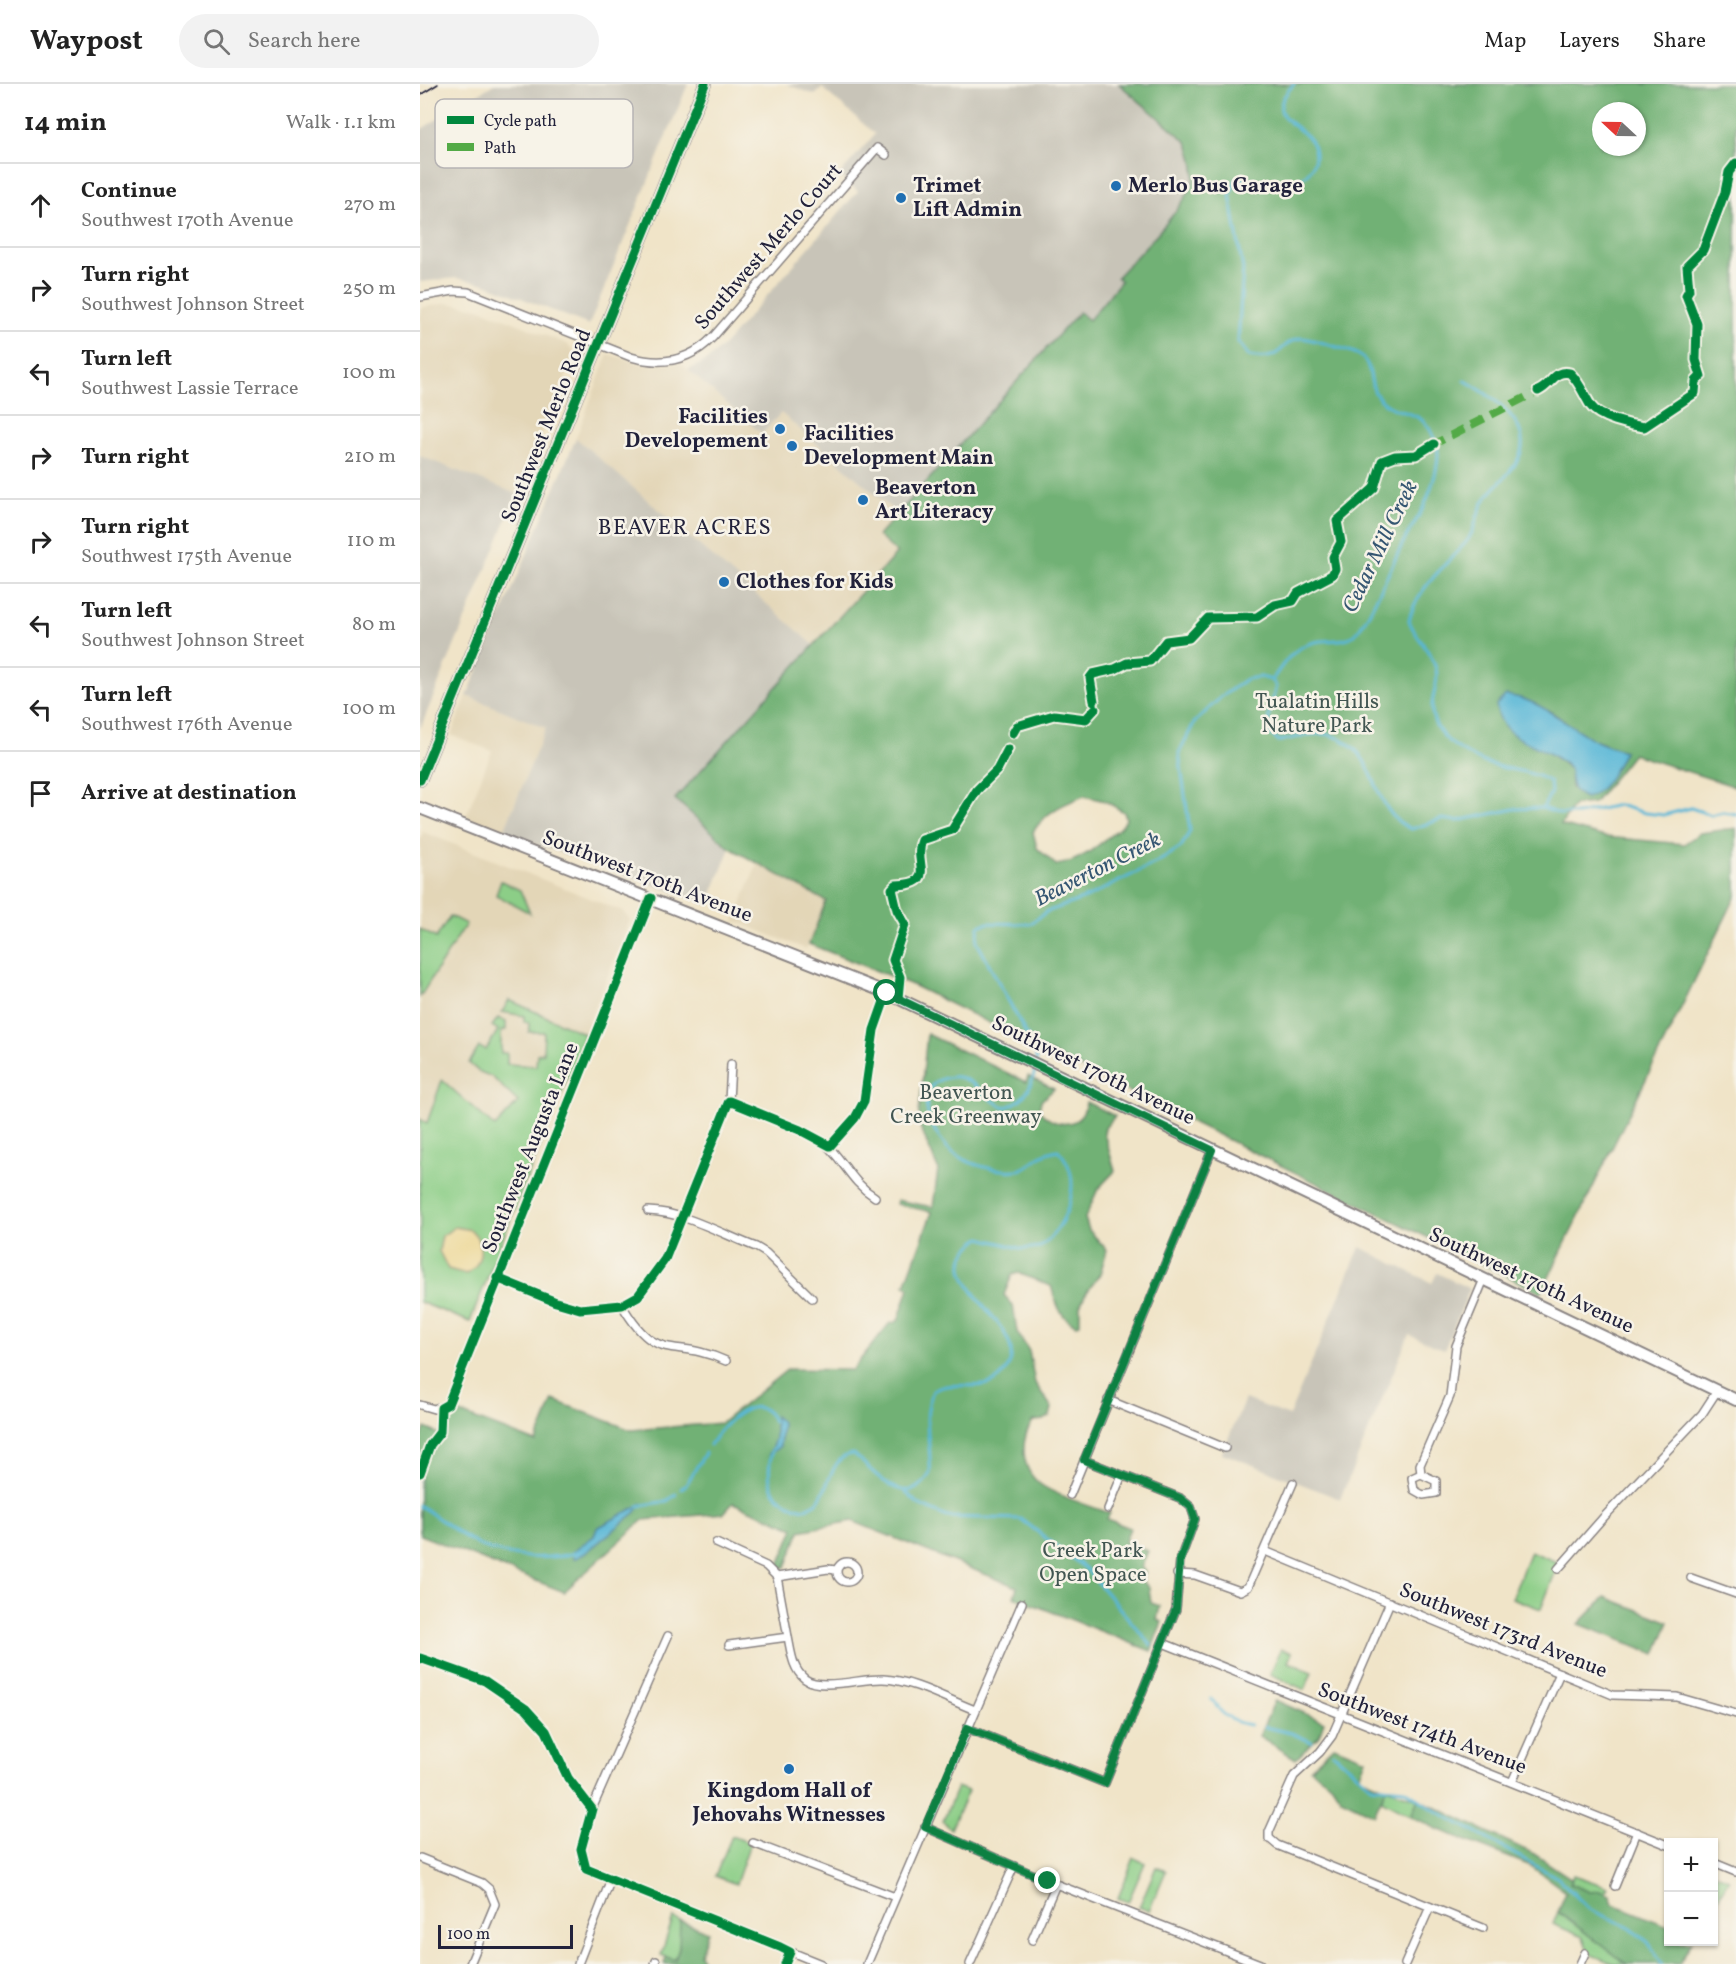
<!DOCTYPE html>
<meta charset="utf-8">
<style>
:root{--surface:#fff;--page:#f2f2f2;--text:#222;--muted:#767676;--line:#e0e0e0}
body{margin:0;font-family:Vollkorn,serif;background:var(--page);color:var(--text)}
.controls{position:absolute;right:18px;bottom:18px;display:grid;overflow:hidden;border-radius:0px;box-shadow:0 2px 4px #0004}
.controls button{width:54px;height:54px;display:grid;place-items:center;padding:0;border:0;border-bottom:2px solid var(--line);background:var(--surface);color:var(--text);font:30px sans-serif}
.compass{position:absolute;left:1172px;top:18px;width:54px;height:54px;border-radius:50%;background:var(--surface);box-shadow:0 2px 4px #0004;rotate:292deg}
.scale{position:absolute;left:18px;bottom:15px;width:135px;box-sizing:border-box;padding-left:6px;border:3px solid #22223b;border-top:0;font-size:16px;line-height:21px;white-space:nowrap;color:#22223b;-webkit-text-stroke:4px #f7f3e8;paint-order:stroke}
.stop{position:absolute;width:18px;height:18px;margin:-14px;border:4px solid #0b8043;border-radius:50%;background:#fff}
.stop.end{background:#0b8043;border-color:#fff;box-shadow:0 2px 6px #0008}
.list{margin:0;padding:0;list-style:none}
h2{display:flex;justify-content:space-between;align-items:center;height:78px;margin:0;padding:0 24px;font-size:26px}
h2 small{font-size:20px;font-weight:400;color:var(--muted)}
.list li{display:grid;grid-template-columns:39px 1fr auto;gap:18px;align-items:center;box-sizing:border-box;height:84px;padding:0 24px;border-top:2px solid var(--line)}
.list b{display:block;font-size:22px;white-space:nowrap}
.list p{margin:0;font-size:20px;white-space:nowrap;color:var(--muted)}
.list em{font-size:20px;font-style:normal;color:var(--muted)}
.icon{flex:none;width:33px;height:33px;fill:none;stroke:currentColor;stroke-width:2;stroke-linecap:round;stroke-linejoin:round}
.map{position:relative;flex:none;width:1316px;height:1880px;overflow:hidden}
header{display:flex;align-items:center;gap:36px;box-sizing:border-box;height:84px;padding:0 30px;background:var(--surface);border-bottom:2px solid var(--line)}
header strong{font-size:28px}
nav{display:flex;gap:33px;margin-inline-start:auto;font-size:21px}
.search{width:420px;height:54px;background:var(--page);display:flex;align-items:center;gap:15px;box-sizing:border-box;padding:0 21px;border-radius:33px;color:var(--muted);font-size:22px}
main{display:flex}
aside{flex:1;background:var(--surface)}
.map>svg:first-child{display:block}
</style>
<header>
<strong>Waypost</strong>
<div class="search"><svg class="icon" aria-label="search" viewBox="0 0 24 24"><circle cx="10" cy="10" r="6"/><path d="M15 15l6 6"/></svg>Search here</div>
<nav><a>Map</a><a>Layers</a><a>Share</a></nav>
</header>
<main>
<aside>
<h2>14 min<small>Walk · 1.1 km</small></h2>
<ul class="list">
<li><svg class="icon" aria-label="ahead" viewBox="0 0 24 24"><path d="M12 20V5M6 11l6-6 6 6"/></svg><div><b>Continue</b><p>Southwest 170th Avenue</p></div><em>270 m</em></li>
<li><svg class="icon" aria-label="right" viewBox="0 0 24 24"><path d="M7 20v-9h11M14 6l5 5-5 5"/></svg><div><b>Turn right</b><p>Southwest Johnson Street</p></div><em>250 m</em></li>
<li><svg class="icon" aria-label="left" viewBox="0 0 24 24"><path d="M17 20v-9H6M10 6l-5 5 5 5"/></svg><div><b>Turn left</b><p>Southwest Lassie Terrace</p></div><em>100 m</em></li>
<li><svg class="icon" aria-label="right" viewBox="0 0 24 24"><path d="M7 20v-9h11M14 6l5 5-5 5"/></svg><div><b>Turn right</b></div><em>210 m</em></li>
<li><svg class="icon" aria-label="right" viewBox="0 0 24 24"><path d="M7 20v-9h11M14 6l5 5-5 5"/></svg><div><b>Turn right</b><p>Southwest 175th Avenue</p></div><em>110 m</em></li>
<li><svg class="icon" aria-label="left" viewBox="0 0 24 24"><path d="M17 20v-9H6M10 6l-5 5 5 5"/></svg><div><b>Turn left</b><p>Southwest Johnson Street</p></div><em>80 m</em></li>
<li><svg class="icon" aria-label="left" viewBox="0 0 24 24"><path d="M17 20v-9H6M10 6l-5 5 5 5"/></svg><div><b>Turn left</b><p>Southwest 176th Avenue</p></div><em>100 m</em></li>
<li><svg class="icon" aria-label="arrive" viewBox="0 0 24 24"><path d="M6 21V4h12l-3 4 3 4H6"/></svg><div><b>Arrive at destination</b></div></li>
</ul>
</aside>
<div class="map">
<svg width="1316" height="1880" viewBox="0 0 1316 1880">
<rect width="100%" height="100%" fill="#f7f3e8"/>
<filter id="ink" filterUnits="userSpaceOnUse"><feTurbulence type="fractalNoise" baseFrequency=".0167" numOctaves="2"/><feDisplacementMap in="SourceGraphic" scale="12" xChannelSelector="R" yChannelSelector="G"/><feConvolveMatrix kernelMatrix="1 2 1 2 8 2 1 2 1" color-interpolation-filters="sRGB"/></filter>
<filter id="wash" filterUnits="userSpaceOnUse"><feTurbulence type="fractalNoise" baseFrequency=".008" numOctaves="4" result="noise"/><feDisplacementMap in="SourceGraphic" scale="24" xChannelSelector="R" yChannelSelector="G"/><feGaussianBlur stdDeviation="1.35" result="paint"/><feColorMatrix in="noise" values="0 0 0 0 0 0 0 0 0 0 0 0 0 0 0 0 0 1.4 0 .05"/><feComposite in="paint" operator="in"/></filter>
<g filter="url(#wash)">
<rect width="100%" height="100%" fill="#f0e4c8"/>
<g fill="#e3d6b7">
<path d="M27,219L59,224L147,260L153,266V275L97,410L0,372V224Z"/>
<path d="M188,270L227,282L260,279L342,350L361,329L478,430L458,452L477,468L394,561L156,354Z"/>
<path d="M47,612L126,644L83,749L45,734L72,667L31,651Z"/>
<path d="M3,748L204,828L210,836L48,1239L0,1220V756Z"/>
<path d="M338,779L406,818L386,865L314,837Z"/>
</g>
<g fill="#c8c4b8">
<path d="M74,0H268L169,241L66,200L36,194L0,198V46Z"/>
<path d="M366,0H711L816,91L678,244L659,228L478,430L361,329L342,350L268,286L288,276L305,260L438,107L419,91L455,50L402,4L395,11Z"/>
<path d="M156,354L394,561L255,715L310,764L288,820L83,749L126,644L47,612Z"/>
<path d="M0,372L97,410L0,645Z"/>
<path d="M940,1163L1012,1199L1017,1189L1050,1205L1024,1266L989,1251L920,1415L802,1369L825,1315L869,1332Z"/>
</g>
<g fill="#8cce87" stroke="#577861" stroke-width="1.5">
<path d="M81,797L100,806L110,829L76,811Z"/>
<path d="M30,832L46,840L0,913V845L16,854Z"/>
<path d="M89,916L165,950L131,1035L123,1045V1054L50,1238L0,1218V1035L7,1039L22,996L75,1043L98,1018L72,993L58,987L49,979L59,963L66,966L78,946L72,942L78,934L86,938V946L81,947V969H87V980L116,982L117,970L123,969L124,948H109V939L104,938V932L82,928Z"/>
<path d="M1110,1467L1139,1479L1121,1525L1092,1514Z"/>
<path d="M861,1565L872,1569L868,1578L892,1588L885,1606L850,1590Z"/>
<path d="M537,1703L548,1707L531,1745L523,1737Z"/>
<path d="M966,1704L998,1715L991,1732L961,1716Z"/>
<path d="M312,1752L330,1759L316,1800L295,1792Z"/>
<path d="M714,1774L725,1779L708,1818L698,1814Z"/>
<path d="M736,1783L746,1787L729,1827L719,1823Z"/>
<path d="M1294,1789L1309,1795L1294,1821Z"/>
<path d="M1153,1791L1188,1803L1185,1809L1170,1808L1150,1800Z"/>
<path d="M1138,1828L1207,1880H1195L1169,1870L1163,1853L1133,1840Z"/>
<path d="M253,1834L260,1837C262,1850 260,1864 255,1876L241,1871Z"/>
</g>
<g fill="#71b174" stroke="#4a6a58" stroke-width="1.5" fill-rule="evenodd">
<path d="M699,0H1316V703L1213,670L1174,719L1154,721L1141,741L1185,753L1264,760L1280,749L1316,744V812L1121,1209L490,900L389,860L406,817L310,764L255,715L477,469L458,452L659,228L669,236L701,197L697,193C715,173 771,118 774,94C775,81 772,69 767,58ZM1181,27H1217V63H1181ZM1130,627L1171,655L1204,667L1151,704L1150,685L1123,664ZM664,712L685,717L704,728L706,735L703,741C683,757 663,778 636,781L617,764L613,748C626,727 642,721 664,712Z"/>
<path d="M507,950L606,998L608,992L634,1005L621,1017L619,1026C633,1045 664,1045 666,1018L695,1032L685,1044L684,1049L695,1087L678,1105L665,1134L669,1146L687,1166L680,1190L665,1211L660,1222V1240L656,1241C639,1232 636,1219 631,1202L598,1189L592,1191L584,1211L593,1221L597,1248L609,1267L615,1299L632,1324L630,1332L624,1336L613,1337C600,1355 600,1384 620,1400C634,1411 672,1423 690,1429L687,1435L710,1444L705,1458L728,1467L721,1484L726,1487L722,1496L729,1504L731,1519L740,1522L737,1536L742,1538L731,1567L594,1513L597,1503L432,1437L380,1447L366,1483L361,1484L359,1481L374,1444L313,1419L304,1429L223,1436L144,1508L0,1451V1357L5,1344L24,1352L35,1327L116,1358L133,1316L211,1346L301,1339L368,1285L432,1286L469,1240L478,1237L489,1204L485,1201L512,1128L476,1120L477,1116L513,1123L518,1085L498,1038Z"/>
<path d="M1185,1513L1249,1538L1236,1570L1159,1540Z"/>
<path d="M855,1616L904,1638L899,1652L876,1675L839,1652Z"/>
<path d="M914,1662L946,1675L939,1693L966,1704L954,1731L921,1715L912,1701L890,1685Z"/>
<path d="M998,1715L1114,1770L1152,1795L1150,1800L1170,1808L1181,1807L1190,1811L1193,1820L1248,1842V1858H1272L1259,1880H1207L1138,1828L1146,1808L1111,1782L1017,1745L991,1732Z"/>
<path d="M260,1837L288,1848L280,1870L284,1880H244L246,1873L255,1876L259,1865Z"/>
</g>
<path fill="#eeda9e" stroke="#887e6c" stroke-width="1.5" d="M35,1143L51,1146C66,1160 62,1182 46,1190L28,1185L19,1167L22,1152Z"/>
<g fill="#59b7d7" stroke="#3e6c89" stroke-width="1.5">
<path d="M1086,611C1118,615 1142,637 1169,653C1179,660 1193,663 1204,667C1196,684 1185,708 1166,714C1151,708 1151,700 1150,685C1124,657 1082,662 1076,621Z"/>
<path d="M355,1332L362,1338L360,1362L349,1371L355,1355Z"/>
<path d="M221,1420L216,1428L164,1470L154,1475L153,1467L174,1452L177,1444Z"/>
</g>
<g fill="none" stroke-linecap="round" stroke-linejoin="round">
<g stroke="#59b7d7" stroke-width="3">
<path d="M1044,296C1072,312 1119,342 1096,379C1088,392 1075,402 1066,414C1057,426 1057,440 1050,452C1047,459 1040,464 1035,470C1017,489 994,511 989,537C996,554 1011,566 1016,585C1019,597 1013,609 1012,621C1010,651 1041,668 1064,678C1085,687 1110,685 1130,698L1131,708L1123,724"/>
<path d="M852,596C863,580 874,562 895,558C908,555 923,559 934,551C947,541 975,473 985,455C992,442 1002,429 1007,415C1013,399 1022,374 1016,358C1001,318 979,337 958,313C947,301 955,279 937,270C931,267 886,253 881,254C857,259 864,279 829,272L818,258L823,185L810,111L816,96C840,91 851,110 880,95C895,87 900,69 889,55C874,36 843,33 874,0"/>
<path d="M290,1361C301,1342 338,1302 354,1338"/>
<path d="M352,1366C345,1399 349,1416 384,1425C388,1423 393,1421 397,1418C410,1404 411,1370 434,1370C455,1389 488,1430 510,1389C512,1361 501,1335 513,1307C533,1294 561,1310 579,1294C632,1247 493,1197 561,1154L603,1165L620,1163C649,1141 665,1094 638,1066C632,1067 626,1069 621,1072C613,1076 607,1085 598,1086C578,1088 553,1082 536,1071C512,1055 486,998 531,993C553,990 567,1019 586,1023C610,1016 617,990 616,968L557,858L559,842L568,839L610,840L626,828L668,813L741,776L761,763L770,747L759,669L774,639L801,613L826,595L840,593L852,596L856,602L849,630L848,648L859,657C873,655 896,647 910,651C962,665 948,727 991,745L1022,735L1037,737L1094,725L1122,724L1140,730H1158L1198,721L1225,729L1244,731L1271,724L1291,731L1303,728L1316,730"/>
<path d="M261,1405L266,1401L285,1369"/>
<path d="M485,1407L498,1420L527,1433L601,1435L665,1484L731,1561"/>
<path d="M0,1422C20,1434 38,1451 59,1461C88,1474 125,1477 155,1469"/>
<path d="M218,1422L247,1417L256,1410"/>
<path d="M791,1615C802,1631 811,1638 830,1641"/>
<path d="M845,1643L871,1649L892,1658"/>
<path d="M913,1669L951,1702L984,1705L1013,1725L1138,1794L1169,1825L1210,1844L1228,1858L1242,1880"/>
</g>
</g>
</g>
<g filter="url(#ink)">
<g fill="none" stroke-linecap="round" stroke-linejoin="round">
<g stroke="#898382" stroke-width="10">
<g id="street">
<path d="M0,213L33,207L48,208L211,273C242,282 270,277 293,253L457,64L466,71"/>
<path d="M309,1017L399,1055C423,1072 428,1096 455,1113"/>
<path d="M410,1062L435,1034L444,1017L454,946L467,909"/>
<path d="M228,1127C264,1128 302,1150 336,1163L346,1169L392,1214"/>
<path d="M77,1194L136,1218L160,1225L202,1221L218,1212L245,1175L309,1017L311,980"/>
<path d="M202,1221C238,1283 253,1252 306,1277"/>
<path d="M688,1316L805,1364"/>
<path d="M0,1321L14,1325L28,1320L231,814"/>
<path d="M1001,1390L1000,1381L1030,1312L1036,1262L1064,1195"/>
<path d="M1001,1390L1016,1397V1409L1003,1411L994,1406L992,1394Z"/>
<path d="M650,1411L792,1066"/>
<path d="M688,1425L702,1391"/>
<path d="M296,1459L346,1482L357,1493L368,1553L309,1561"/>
<path d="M845,1467L1193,1611L1257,1613L1316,1630"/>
<circle cx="427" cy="1488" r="10"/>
<path d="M1138,1485L1182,1435L1282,1330L1297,1307"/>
<path d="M757,1490L775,1491L820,1507L828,1503L873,1399"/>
<path d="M357,1493L408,1485L416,1486"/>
<path d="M1271,1494L1316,1510"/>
<path d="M368,1553C371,1567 372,1585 385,1595C401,1607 442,1594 463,1595C494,1596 526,1615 555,1626"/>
<path d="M743,1559L1248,1761"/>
<path d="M0,1574L65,1597L106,1625L126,1647L148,1694L172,1725L161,1765L166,1785L401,1880"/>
<path d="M547,1644L685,1699L756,1525L760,1476L775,1435L771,1423L760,1414L664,1376"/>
<path d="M1092,1698L1140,1589"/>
<path d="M172,1725L248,1552"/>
<path d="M505,1743L628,1797L840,1880"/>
<path d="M849,1755V1748L874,1692L900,1668L912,1652L970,1518"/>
<path d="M850,1755L857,1761L1063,1844"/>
<path d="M333,1759L475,1813"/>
<path d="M0,1774L62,1799L69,1805L75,1820L50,1880"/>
<path d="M1294,1779L1316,1788"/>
<path d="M1195,1802L1217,1748"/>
<path d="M612,1856L636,1800"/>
<path d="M158,1880L191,1795"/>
<path d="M235,1880L236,1877"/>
<path d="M365,1880L370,1868"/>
<path d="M447,1880L602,1519"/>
<path d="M550,1880L594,1782"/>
<path d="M985,1880L1010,1823"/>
<path d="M1160,1880L1165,1869"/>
</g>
</g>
<g stroke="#898382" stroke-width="14">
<g id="secondary">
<path d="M0,696L285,0"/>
<path d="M0,724L467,909L1316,1316"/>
</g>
</g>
<use href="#street" stroke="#fff" stroke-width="7"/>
<use href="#secondary" stroke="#fff" stroke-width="10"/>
<path stroke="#22223b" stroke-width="1.5" d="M0,11L18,0"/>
<path stroke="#53aa46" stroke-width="8" stroke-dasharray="15 8" stroke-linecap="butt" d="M1010,362L1122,305"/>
<g stroke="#f7f3e8" stroke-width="13">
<g id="cycleway">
<path d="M1118,307C1132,301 1134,285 1150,289C1160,299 1164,311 1171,322C1179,334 1210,341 1224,343L1275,309L1276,297L1281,292L1276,276L1277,240L1266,211L1269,206L1267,182L1283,166L1305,108L1309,88L1316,79"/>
<path d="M674,617L670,594L673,590L695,585L707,579L730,577L746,557L769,554L788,534L837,533L855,521L873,517L878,509L912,491L915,485L913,473L921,458L917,437L954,404L962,377L975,372L996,371L1014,360"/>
<path d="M593,649L597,642L634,631L666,635L675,625"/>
<path d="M0,696L285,0"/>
<path d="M478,914L480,893L473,876L485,840L477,826L472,805L476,801C519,800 492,778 502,756L532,746L557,706L577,686L588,665"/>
<path d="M77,1194L136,1218L160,1225L202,1221L218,1212L245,1175L309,1017L380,1046L410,1062L435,1034L444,1017L454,946L467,909"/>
<path d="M0,1389L10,1361L20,1348L21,1324L28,1320L231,814"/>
<path d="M0,1574L65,1597L106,1625L126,1647L148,1694L172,1725L161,1765L166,1785L360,1863L370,1868L365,1880"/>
</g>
</g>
<use href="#cycleway" stroke="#00873e" stroke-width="9"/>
</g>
</g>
<g fill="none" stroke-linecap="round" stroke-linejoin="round" filter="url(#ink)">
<path stroke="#0b8043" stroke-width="8" d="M467,909L792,1066L664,1376L760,1414L771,1423L775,1435L760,1476L756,1525L685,1699L547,1644L505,1743L628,1797"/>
</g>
<g fill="#1f6fb2" stroke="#f7f3e8" stroke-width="2">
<circle cx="696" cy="102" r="6"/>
<circle cx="481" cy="114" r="6"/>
<circle cx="360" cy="345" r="6"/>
<circle cx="372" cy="362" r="6"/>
<circle cx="443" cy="416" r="6"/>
<circle cx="304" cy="498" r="6"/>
<circle cx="369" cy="1685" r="6"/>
</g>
<g text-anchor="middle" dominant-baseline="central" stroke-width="5" stroke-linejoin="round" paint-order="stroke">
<g font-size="21" font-weight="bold" fill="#22223b" stroke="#f7f3e8" text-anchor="start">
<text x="493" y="102">Trimet<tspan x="493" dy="24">Lift Admin</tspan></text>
<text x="708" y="102">Merlo Bus Garage</text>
<text x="348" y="333" text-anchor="end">Facilities<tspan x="348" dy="24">Developement</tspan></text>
<text x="384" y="350">Facilities<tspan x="384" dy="24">Development Main</tspan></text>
<text x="455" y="404">Beaverton<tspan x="455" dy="24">Art Literacy</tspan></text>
<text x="316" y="498">Clothes for Kids</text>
<text x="369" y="1707" text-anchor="middle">Kingdom Hall of<tspan x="369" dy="24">Jehovahs Witnesses</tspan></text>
</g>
<g font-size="21" fill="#22223b" stroke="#f7f3e8">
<text transform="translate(349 163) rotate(-49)">Southwest Merlo Court</text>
<text transform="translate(127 342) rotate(-68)">Southwest Merlo Road</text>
<text transform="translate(227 793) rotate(21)">Southwest 170th Avenue</text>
<text transform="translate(673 987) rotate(26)">Southwest 170th Avenue</text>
<text transform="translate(111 1064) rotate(-68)">Southwest Augusta Lane</text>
<text transform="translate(1111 1197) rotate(25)">Southwest 170th Avenue</text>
<text transform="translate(1083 1547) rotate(22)">Southwest 173rd Avenue</text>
<text transform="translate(1002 1645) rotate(21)">Southwest 174th Avenue</text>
</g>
<g font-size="21" fill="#425652" stroke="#f7f3e8">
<text x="897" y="618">Tualatin Hills<tspan x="897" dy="24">Nature Park</tspan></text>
<text x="546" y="1009">Beaverton<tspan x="546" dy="24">Creek Greenway</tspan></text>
<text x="673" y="1467">Creek Park<tspan x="673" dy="24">Open Space</tspan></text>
</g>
<g font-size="22" letter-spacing="1.5" fill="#22223b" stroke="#f7f3e8">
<text x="265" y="444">BEAVER ACRES</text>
</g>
<g font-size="22" font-style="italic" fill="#355672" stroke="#f7f3e8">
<text transform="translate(961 463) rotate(-64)">Cedar Mill Creek</text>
<text transform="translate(678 786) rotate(-27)">Beaverton Creek</text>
</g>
</g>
<rect x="15" y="15" width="198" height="69" rx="9" fill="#f7f3e8" stroke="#b7b4b4" stroke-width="1.5"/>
<rect x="27" y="32" width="27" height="8" fill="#00873e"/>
<rect x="27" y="59" width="27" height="8" fill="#53aa46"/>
<g font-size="16" fill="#22223b">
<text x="64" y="42">Cycle path</text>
<text x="64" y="69">Path</text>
</g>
</svg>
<div class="controls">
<button>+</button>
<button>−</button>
</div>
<svg class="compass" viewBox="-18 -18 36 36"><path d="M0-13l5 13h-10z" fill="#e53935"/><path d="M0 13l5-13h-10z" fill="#767676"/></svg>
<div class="scale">100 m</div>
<div class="stop" style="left:467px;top:909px"></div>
<div class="stop end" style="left:628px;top:1797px"></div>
</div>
</main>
